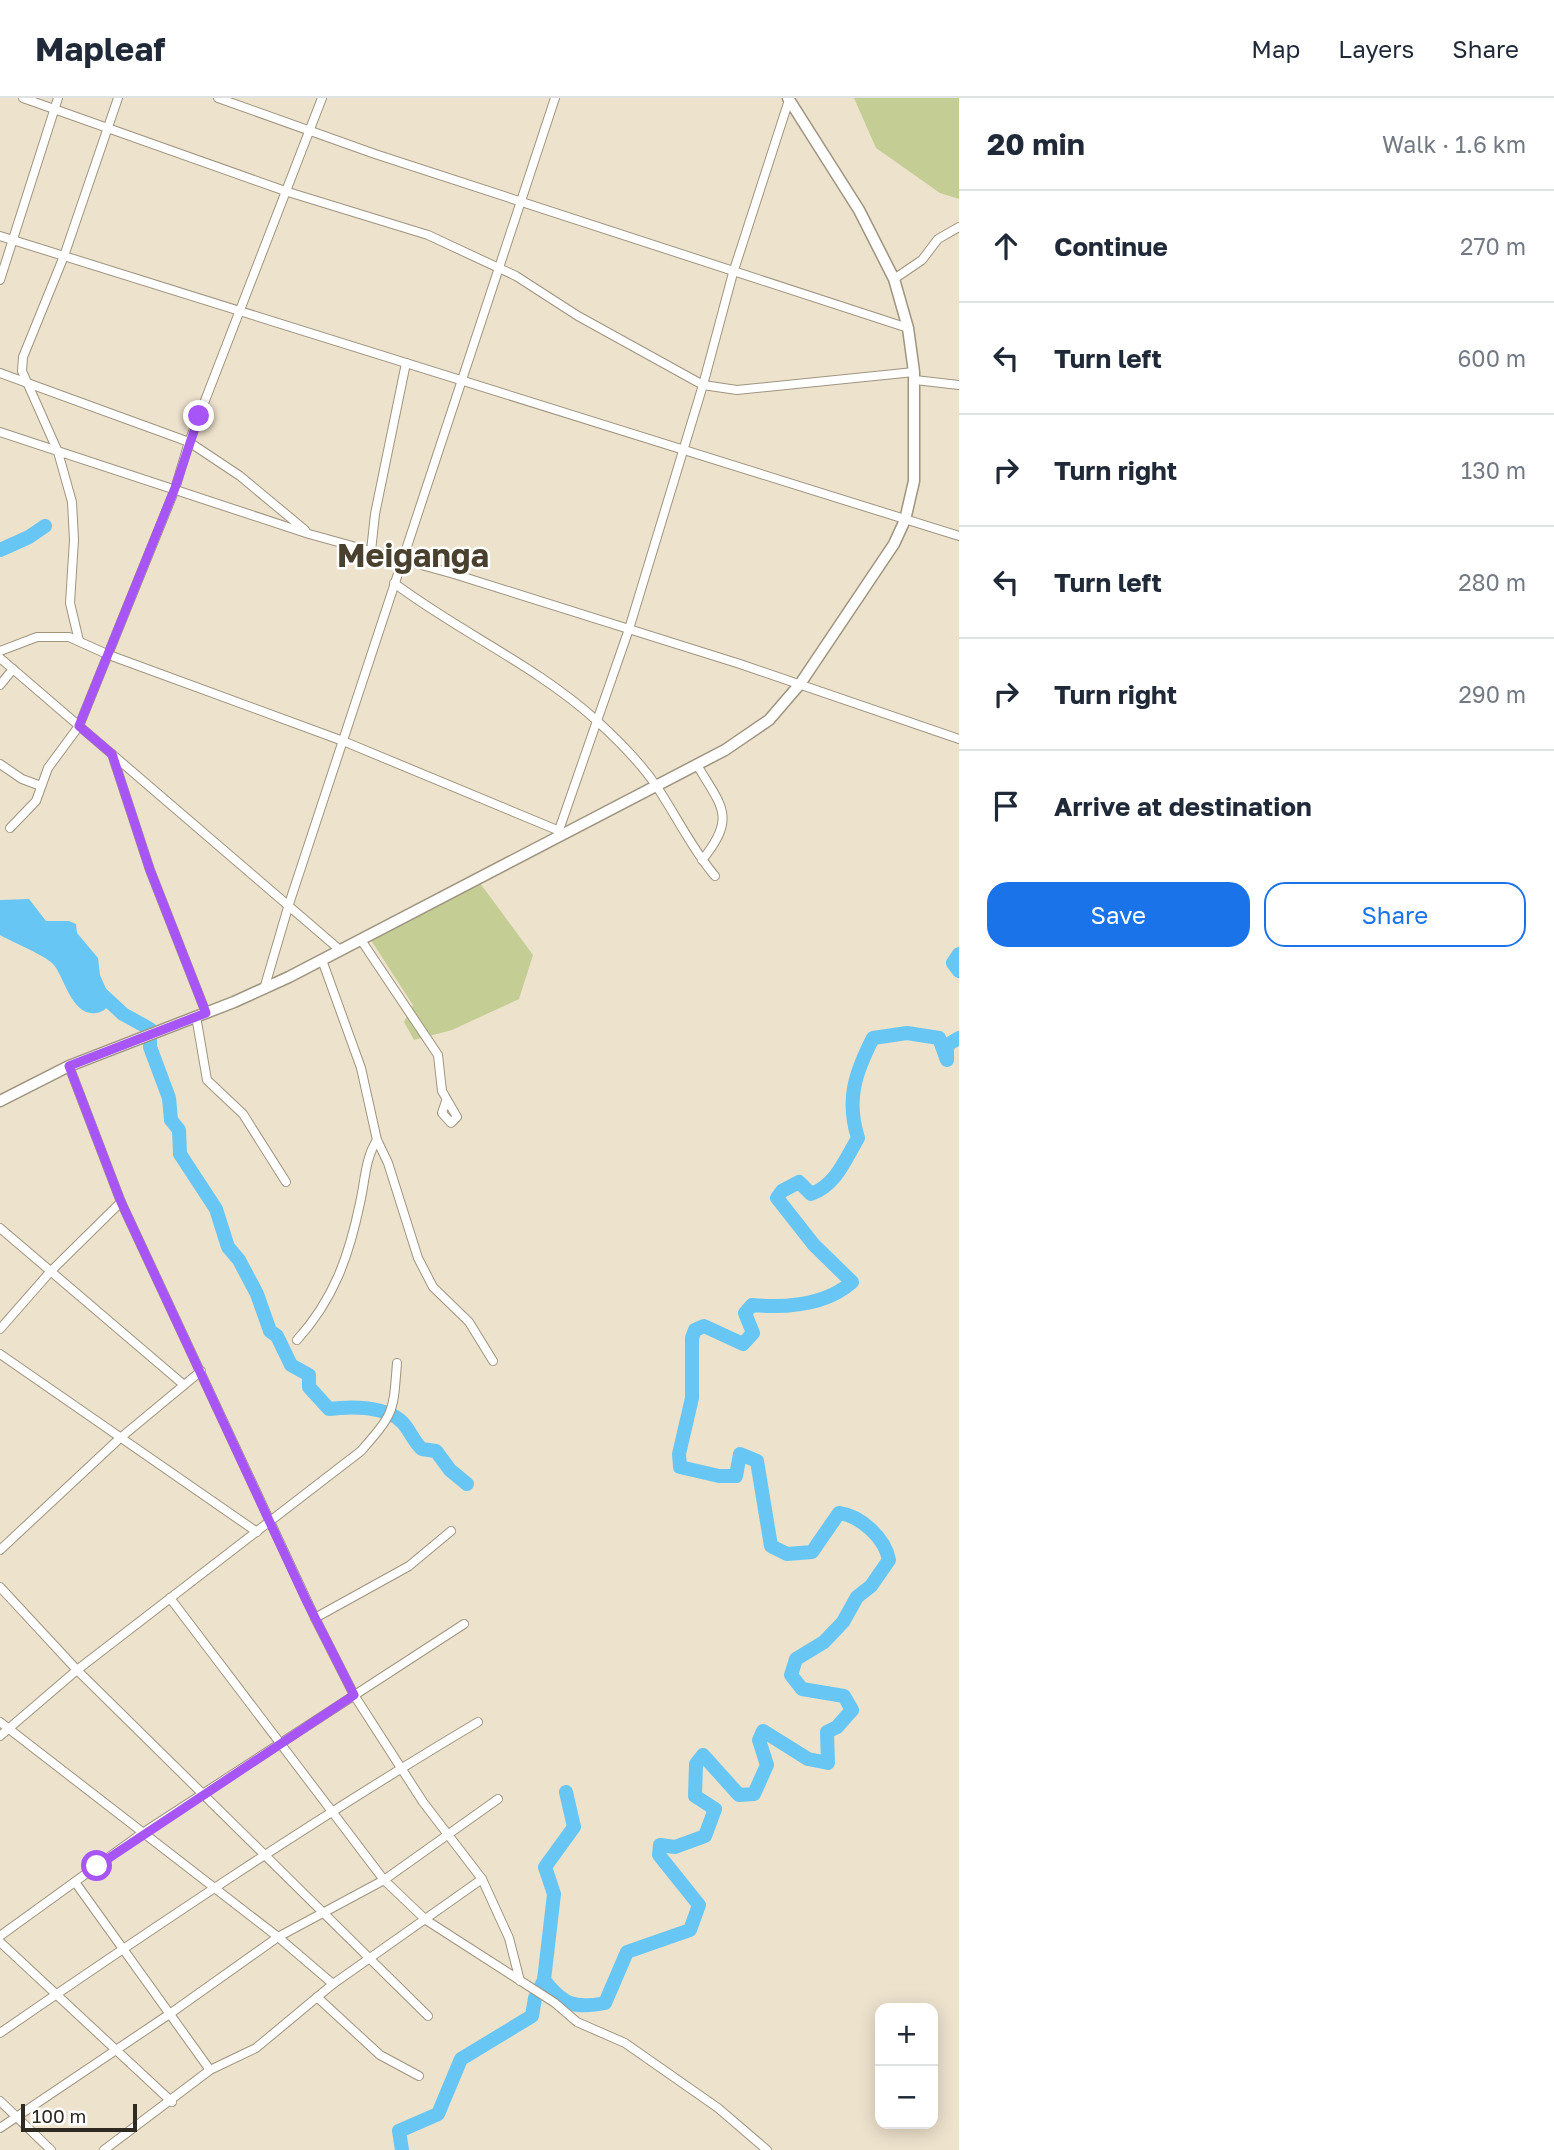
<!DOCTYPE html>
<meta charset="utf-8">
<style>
:root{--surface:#fff;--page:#f2f2f3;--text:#1f2937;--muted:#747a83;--line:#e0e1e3;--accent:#1a73e8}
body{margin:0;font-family:"Golos Text",sans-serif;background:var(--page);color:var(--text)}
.controls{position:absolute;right:21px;bottom:21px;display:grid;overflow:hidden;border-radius:14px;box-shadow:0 4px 18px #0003}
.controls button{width:63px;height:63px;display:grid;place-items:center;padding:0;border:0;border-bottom:2px solid var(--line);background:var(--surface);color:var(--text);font:35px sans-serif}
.scale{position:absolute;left:21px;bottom:18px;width:116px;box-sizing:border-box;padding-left:7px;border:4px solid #2f2b23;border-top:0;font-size:19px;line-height:24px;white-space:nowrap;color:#2f2b23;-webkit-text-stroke:5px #fff;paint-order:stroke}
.stop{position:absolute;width:21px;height:21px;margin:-16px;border:5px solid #a855f7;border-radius:50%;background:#fff}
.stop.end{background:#a855f7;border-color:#fff;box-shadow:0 2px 7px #0008}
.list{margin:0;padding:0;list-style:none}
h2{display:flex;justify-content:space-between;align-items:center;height:91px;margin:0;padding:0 28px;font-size:30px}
h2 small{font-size:23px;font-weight:400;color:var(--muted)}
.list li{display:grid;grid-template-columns:46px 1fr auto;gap:21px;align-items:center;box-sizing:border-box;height:112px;padding:0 28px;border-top:2px solid var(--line)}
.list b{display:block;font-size:26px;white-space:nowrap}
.list em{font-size:23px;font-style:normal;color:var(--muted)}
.actions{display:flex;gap:14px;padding:21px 28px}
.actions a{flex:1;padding:16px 0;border:2px solid var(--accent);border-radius:21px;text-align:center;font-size:24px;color:var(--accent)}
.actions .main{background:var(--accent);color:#fff}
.icon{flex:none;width:38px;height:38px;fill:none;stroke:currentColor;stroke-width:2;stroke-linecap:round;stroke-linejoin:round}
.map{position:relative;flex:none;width:959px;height:2052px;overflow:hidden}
header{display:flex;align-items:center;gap:42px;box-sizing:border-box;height:98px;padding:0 35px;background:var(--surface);border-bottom:2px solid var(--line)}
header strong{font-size:33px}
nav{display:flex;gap:38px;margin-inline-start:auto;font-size:24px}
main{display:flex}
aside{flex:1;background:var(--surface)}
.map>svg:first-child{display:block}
</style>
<header>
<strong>Mapleaf</strong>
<nav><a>Map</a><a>Layers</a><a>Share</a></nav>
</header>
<main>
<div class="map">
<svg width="959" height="2052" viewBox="0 0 959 2052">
<rect width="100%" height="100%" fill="#ede2cc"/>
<g fill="#c4cd94">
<path d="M854,0H959V101L940,95L876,50Z"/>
<path d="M474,777L533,857L519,901L452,932L414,942L404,924L413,907L365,833Z"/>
</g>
<path fill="#68c6f4" d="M29,801L46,823H69L76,826L77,835L98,860L100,877L110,900C109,908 105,914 96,915C72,918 65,881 54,867C47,858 12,844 0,837V802Z"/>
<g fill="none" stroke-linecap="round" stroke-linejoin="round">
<g stroke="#68c6f4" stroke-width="14">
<path d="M0,452L29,439L45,428"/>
<path d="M959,856L953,865L959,873"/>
<path d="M97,892L123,916L150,931V949L169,1000L171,1022L179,1032L180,1056L216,1111L228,1149L239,1162L257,1196L270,1233L277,1238L291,1267L309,1277V1289L329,1311C351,1308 386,1308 402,1324C410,1332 413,1343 422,1351L436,1353L450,1372L467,1386"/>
<path d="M566,1694L574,1729L545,1769L554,1796L544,1882C564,1907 574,1911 605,1905L627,1854L690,1832L699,1807L659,1757L660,1747L675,1749L705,1738L715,1711L695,1698L696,1666L703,1657L739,1697L754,1696L767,1667L759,1642L763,1633L808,1661L828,1665L827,1634L837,1629L852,1612L844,1598L802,1591L791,1577L796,1561L824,1544L843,1524L857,1499L871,1488L889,1462C885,1440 861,1418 839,1415L812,1454L787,1456L771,1448L757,1363L740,1356L736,1378H719L680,1369L679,1356L692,1300V1240L695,1232L704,1228L743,1246L753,1235L745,1215L752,1207C786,1210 825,1208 852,1184L814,1147L777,1100L782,1093L799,1084L811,1096C836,1087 845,1062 858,1040C846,1002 855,975 873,940L907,935L939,940L947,962V947L959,940"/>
<path d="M402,2052L399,2033L438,2016L461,1961L532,1918L535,1900L544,1882"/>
</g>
<g stroke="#9f947f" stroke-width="10">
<g id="minor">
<path d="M23,0L288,94L428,137L516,178L578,218L703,287L737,292L914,274"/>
<path d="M218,0L375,56L908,230"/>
<path d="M0,138L959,438"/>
<path d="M894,181L922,162L938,141L959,129"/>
<path d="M0,182L58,0"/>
<path d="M0,275L189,344L240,378L305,432"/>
<path d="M915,282L959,287"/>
<path d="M0,334L309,436L454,476L740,566L959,641"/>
<path d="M371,453L375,416L406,265"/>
<path d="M394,485C459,534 535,567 596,622C618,642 641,665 657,689C677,719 692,751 715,778"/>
<path d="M79,543L70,505L74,442L72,404L58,354L22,273L23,259L64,158L118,0"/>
<path d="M0,553L37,539H69L109,557L343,643L562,734"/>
<path d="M0,560L340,852"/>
<path d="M0,587L13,571"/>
<path d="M112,656L150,772L206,915"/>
<path d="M0,666L22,681L41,688"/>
<path d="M697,667C722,709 737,719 702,762"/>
<path d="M10,730L36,703L48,670L79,628L175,391L189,344L322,0"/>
<path d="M559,732L629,531L703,287L733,175L789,2"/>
<path d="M361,842L438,957L442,993L457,1019L451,1025L442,1015L446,1003"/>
<path d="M322,862L361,970L377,1042L388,1065L418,1160L433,1189L469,1224L493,1263"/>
<path d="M264,891L289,806L555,0"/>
<path d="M196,918L207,982L243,1016L286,1084"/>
<path d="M69,968L121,1104L315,1520L354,1597L423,1704L482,1781L509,1840L520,1883"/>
<path d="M0,1130L184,1287"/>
<path d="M0,1231L50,1174L121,1104"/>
<path d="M297,1242C334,1201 349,1158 360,1105C365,1084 365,1060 377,1042"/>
<path d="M0,1256L257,1434"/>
<path d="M0,1452L119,1341L201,1273"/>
<path d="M0,1489L77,1572L428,1918"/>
<path d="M170,1500L384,1782L426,1822L555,1905L577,1924L625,1945L718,2010L767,2052"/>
<path d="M315,1520L409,1468L451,1433"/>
<path d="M0,1624L278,1839L333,1886"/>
<path d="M0,1638L77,1572L361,1353C395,1314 393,1315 397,1265"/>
<path d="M75,1784L210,1972"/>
<path d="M0,1838L141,1736L464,1526"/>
<path d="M0,1844L172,2004"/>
<path d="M317,1899L380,1957L419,1978"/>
<path d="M0,1935C157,1827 315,1721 478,1624"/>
<path d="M0,2003L51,2052"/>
<path d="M0,2030L171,1915L278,1839L384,1782L498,1701"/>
<path d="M104,2052L210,1972L256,1950L333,1886L482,1781"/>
</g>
</g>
<g stroke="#9f947f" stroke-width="13">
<path id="tertiary" d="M0,1003L69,968L234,904L289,879L725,652L769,622L800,586L894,446L905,422L914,383V274L908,230L894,181L859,112L788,0"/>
</g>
<use href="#minor" stroke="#fff" stroke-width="8"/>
<use href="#tertiary" stroke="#fff" stroke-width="10"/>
</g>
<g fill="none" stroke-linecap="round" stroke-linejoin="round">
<path stroke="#a855f7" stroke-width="9" d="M97,1768L354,1597L306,1502L121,1104L69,968L206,915L150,772L112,656L79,628L175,390L199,318"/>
</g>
<g text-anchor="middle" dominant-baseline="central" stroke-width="5" stroke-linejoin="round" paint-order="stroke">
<g font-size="32" font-weight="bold" fill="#49402e" stroke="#fff">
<text x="413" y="457">Meiganga</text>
</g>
</g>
</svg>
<div class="controls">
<button>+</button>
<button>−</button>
</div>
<div class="scale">100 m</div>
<div class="stop" style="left:97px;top:1768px"></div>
<div class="stop end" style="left:199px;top:318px"></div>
</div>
<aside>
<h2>20 min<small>Walk · 1.6 km</small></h2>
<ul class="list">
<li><svg class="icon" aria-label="ahead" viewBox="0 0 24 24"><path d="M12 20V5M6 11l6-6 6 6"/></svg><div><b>Continue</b></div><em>270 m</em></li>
<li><svg class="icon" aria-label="left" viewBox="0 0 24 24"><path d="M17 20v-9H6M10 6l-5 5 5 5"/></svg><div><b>Turn left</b></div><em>600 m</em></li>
<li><svg class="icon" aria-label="right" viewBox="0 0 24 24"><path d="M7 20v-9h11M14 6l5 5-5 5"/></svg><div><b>Turn right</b></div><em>130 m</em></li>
<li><svg class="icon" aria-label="left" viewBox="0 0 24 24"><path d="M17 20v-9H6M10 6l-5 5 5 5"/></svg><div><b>Turn left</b></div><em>280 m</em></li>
<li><svg class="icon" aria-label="right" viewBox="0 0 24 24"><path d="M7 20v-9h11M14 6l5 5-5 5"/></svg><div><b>Turn right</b></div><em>290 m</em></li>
<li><svg class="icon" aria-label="arrive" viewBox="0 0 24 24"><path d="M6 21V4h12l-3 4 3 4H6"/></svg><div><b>Arrive at destination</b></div></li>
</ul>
<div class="actions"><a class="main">Save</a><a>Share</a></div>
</aside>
</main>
